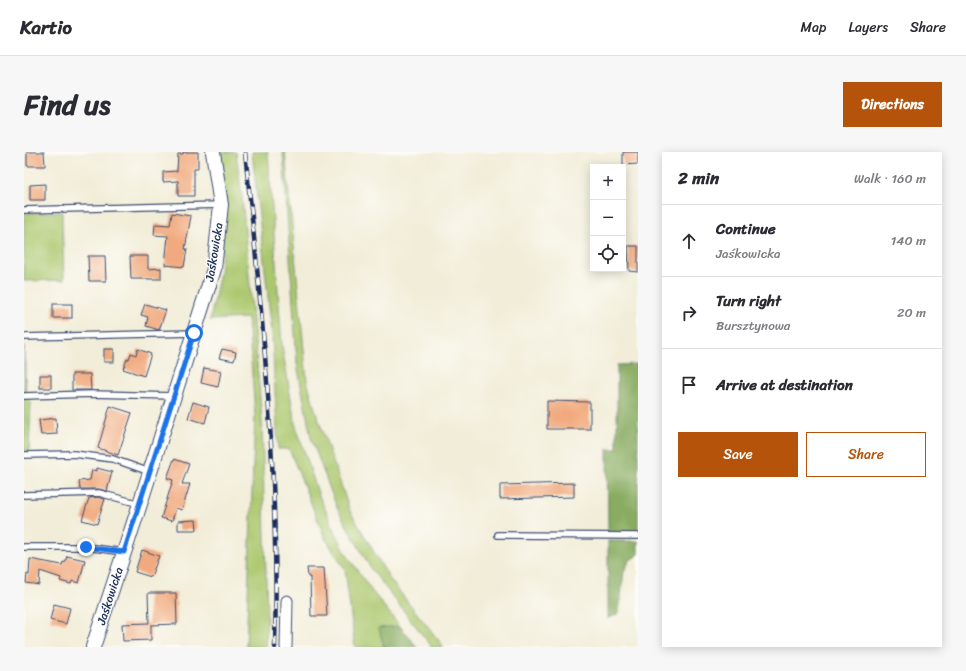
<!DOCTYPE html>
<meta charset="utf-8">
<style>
:root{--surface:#fff;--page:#f7f7f7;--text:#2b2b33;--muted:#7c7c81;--line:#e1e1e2;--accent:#b45309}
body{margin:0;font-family:Sriracha,sans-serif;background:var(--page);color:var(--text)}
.controls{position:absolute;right:12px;top:12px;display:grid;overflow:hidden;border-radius:0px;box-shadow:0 2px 10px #0003}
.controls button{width:36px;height:36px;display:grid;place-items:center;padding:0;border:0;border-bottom:1px solid var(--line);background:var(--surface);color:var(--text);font:20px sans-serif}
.stop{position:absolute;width:12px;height:12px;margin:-9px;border:3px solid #1a73e8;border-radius:50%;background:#fff}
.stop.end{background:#1a73e8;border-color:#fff;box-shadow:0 1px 4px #0008}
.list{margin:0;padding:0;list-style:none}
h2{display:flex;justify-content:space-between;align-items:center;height:52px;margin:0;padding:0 16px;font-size:17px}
h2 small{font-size:13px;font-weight:400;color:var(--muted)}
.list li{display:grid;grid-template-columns:26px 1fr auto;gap:12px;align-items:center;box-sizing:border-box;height:72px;padding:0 16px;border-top:1px solid var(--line)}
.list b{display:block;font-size:15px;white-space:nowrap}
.list p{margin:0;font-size:13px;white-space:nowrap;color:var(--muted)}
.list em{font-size:13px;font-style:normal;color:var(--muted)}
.actions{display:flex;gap:8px;padding:12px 16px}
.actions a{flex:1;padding:9px 0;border:1px solid var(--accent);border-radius:0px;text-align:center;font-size:14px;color:var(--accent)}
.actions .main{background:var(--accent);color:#fff}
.icon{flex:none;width:22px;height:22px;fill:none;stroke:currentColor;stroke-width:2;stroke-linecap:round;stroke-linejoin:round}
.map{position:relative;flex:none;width:614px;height:495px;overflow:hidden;border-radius:0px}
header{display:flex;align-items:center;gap:24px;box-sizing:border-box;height:56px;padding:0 20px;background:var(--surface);border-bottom:1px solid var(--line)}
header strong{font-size:19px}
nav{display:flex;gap:22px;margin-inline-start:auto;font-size:14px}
.intro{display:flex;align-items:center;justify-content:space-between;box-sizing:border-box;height:96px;padding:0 24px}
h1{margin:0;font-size:28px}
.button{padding:10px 18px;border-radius:0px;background:var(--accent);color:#fff;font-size:14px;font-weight:700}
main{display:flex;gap:24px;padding:0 24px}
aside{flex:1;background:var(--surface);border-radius:0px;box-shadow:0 2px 10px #0003}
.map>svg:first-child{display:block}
</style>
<header>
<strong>Kartio</strong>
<nav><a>Map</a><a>Layers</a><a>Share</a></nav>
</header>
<div class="intro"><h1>Find us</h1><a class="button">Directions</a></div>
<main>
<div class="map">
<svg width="614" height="495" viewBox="0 0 614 495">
<rect width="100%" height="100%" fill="#fdfcf7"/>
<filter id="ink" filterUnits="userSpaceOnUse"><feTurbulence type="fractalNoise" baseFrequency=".025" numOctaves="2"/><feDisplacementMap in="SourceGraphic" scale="8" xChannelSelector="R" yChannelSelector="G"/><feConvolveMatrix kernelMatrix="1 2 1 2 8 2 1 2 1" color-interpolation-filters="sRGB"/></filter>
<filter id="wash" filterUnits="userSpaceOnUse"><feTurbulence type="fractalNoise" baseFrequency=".012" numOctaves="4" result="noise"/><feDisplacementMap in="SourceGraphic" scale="16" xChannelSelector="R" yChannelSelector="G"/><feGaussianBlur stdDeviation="0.9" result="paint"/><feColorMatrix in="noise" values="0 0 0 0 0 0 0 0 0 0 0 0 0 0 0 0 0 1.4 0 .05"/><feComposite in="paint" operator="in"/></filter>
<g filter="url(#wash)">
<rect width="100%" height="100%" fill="#f2edd8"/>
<g fill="#abc76d" stroke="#637b66">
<path d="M194,0H212L218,45L238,268L243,465L242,495H222L231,263L224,166L186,168L196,121L202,53Z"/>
<path d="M228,0H244L258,194L271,271L295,344L321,400L347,438L376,474L355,476L360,495H331L321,417L301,386L265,297H254L248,181Z"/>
<path d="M259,0H261L283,229L293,263L326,359L367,429L420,495H408L347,417L313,356L287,286L273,212Z"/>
<path d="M38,60L40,128L0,129V61Z"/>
<path d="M0,193L2,242L7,250L5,300H0Z"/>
</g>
<g fill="#88ac60" stroke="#526e5f">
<path d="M614,212V384H584L583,297H593V213Z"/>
<path d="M584,389H614V403L606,408L600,419L595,461L584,467Z"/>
<path d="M376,474L393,495H360L355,476Z"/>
</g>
<g id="blocks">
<g fill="#f1aa7f">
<path d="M3,0H20L21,14H3Z"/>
<path d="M159,0H174V17H170V44H154V29L139,30V20L153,19L154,2H159Z"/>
<path d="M599,0H614V12L599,13Z"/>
<path d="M21,32V48H6V33Z"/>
<path d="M148,61L167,64L161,97H163L160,115L141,113L144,84L130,83L131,72L146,73Z"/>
<path d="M604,94H614V120L605,119Z"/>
<path d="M64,104H81L82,129H65Z"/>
<path d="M106,104H124V117L137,116V127H107Z"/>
<rect x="29" y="152" width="19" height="14"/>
<path d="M121,152L142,158L135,178L122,174L124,165L117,163Z"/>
<rect x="80" y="197" width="10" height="13"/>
<path d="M114,197L127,202L120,224L99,217L103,207H105L107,201L112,203Z"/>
<path d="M198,197L212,200L210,209L195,206Z"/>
<path d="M180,216L197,219L194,235L177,231Z"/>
<path d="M48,222H66L67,238H48Z"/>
<rect x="16" y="223" width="11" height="13"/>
<path d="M523,249L566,250V277H523Z"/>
<path d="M169,250L185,255L181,271L164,266Z"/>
<path d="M86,254L108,261L94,303L74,296Z"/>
<path d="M32,266L33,282L17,283L15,268Z"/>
<path d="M150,307L165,312L158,332H166L158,358L152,356L148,369L137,366L149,328L143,326Z"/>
<path d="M73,316L88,320L83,339L75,337H56L55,329L66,328L68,318L73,319Z"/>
<path d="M550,331V345L476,347V333Z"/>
<path d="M74,345L81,347L73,372L58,368L65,346Z"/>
<path d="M172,368L173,378H154V369Z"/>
<path d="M118,398L135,404L127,425L111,420Z"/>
<path d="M43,404L61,408L55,431L48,429L47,432L36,429L37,426L16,419L15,433L2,431L3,422L5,423L6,407L38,413L39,410L41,411Z"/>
<path d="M283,416H300L303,464H287L286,425H284Z"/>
<path d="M124,441H152L153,472L127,473V488L99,489L98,472L125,471Z"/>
<path d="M30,452L46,456L42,472L26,468Z"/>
</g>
</g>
</g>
<g filter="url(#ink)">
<use href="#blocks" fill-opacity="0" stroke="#3b4c70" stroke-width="1"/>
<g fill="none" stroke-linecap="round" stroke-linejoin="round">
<g stroke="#3b4c70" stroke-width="8">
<g id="service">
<path d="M0,58L197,53"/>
<path d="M0,185L170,181"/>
<path d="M0,244L68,242L150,244"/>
<path d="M0,303L50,302L89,307L126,320"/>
<path d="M0,343L75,341L116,352"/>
<path d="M474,383L614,384"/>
<path d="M0,395H62L100,400"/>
</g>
</g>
<g stroke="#3b4c70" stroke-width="13">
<path id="minor" d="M262,495L263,449"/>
</g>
<g stroke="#3b4c70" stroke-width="16">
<path id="tertiary" d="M69,495L116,352L190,117L197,53L189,0"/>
</g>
<use href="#service" stroke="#fff" stroke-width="5.5"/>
<use href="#minor" stroke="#fff" stroke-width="11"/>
<use href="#tertiary" stroke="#fff" stroke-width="14"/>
<g stroke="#1b2f5e" stroke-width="4.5">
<path id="rail" d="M221,0C239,165 255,329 251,495"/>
</g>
<use href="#rail" stroke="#fdfcf7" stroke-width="3" stroke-dasharray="9" stroke-linecap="butt"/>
</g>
</g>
<g fill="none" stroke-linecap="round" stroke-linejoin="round" filter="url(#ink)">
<path stroke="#1a73e8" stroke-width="5" d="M62,395L100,400L170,181"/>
</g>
<g text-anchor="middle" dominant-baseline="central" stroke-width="3" stroke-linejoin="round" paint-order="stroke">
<g font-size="12" fill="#1b2f5e" stroke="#fdfcf7">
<text transform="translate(190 100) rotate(-81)">Jaśkowicka</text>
<text transform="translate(86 444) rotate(-72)">Jaśkowicka</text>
</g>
</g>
</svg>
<div class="controls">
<button>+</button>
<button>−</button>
<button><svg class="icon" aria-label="locate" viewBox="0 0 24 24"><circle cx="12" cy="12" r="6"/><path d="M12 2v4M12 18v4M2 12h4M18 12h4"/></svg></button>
</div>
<div class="stop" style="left:170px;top:181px"></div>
<div class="stop end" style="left:62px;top:395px"></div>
</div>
<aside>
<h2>2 min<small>Walk · 160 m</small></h2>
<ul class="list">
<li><svg class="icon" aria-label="ahead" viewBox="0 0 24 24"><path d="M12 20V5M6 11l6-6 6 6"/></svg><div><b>Continue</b><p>Jaśkowicka</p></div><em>140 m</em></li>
<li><svg class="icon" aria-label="right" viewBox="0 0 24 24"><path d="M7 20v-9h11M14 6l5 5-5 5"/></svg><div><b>Turn right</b><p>Bursztynowa</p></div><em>20 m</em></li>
<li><svg class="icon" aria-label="arrive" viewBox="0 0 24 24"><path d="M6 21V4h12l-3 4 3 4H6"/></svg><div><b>Arrive at destination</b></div></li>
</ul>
<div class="actions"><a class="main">Save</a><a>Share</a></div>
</aside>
</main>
